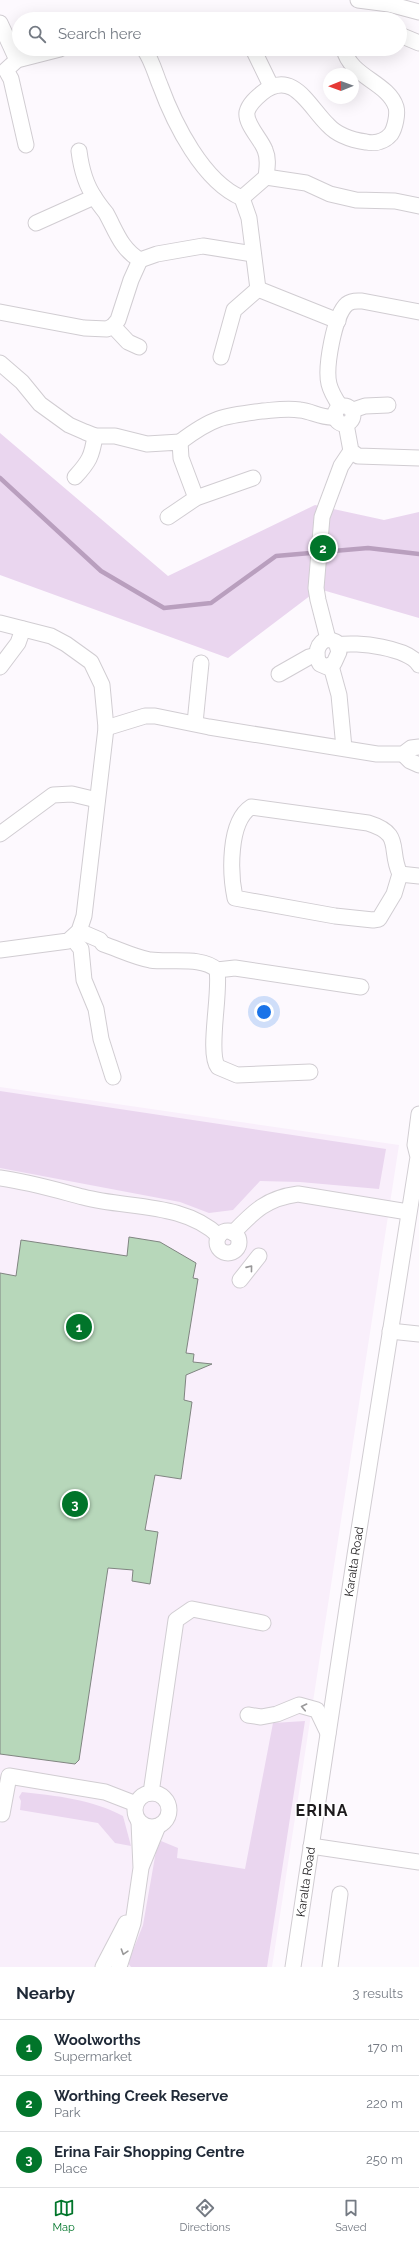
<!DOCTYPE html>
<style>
:root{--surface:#fff;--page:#f6f6f7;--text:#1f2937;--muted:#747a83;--line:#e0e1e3;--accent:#01752a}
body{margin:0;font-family:Raleway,sans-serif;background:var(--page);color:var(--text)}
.compass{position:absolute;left:323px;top:68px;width:36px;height:36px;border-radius:50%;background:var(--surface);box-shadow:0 4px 16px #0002;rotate:269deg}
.you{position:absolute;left:264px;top:1012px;width:14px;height:14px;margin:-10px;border:3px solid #fff;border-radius:50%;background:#1a73e8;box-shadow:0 0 0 6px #1a73e833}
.badge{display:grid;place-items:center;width:26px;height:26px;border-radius:50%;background:var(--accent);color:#fff;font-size:13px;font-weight:700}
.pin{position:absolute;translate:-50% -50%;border:2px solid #fff;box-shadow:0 1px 4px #0006}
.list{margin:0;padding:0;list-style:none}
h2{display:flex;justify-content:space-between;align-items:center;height:52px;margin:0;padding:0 16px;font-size:17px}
h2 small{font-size:13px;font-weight:400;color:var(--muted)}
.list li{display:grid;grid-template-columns:26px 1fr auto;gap:12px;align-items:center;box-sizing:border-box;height:56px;padding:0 16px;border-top:1px solid var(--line)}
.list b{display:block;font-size:15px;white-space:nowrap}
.list p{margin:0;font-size:13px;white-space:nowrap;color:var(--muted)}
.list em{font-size:13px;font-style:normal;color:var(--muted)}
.icon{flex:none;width:22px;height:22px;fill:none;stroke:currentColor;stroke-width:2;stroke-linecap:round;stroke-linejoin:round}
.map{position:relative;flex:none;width:419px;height:1967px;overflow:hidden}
.search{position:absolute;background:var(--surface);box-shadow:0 4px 16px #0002;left:12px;right:12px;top:12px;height:44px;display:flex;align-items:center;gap:10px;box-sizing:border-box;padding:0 14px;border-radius:22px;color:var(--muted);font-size:15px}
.sheet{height:220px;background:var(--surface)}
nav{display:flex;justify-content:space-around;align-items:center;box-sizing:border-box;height:56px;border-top:1px solid var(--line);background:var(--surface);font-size:11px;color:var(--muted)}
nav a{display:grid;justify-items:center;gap:2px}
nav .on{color:var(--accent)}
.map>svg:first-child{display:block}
</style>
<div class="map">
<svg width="419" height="1967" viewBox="0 0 419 1967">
<rect width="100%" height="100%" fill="#fdf9fe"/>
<path fill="#f9effb" d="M0,1087L399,1145L272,1967H0Z"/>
<g fill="#ead6ef">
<path d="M0,433L168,576L315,505L384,520L419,512V618L319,589L228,658L0,575Z"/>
<path d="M0,1091L386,1149L379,1189L300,1182L260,1181L233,1210L209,1213L180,1202L0,1168Z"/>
<path d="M305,1721L267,1967H131L128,1963L143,1925L156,1851L161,1841L178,1848L177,1858L245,1869L273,1723Z"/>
<path d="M22,1792C57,1796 91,1799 123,1816L131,1846L115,1843L98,1823L20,1810L21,1801L19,1797Z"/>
</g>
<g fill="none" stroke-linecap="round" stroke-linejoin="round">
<path stroke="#b99fbe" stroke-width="4.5" d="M0,478L101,571L164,608L211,603L276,556L368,548L419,554"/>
</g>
<path fill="#b7d7ba" stroke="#808581" d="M129,1237L160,1242L196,1263L193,1278L198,1279L186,1353L194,1354L193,1362L212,1364L186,1375L184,1400L192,1402L181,1479L155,1475L145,1530L158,1532L150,1584L132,1581L133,1570L108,1568L79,1760L75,1764L0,1754V1273L16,1276L21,1240L127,1256Z"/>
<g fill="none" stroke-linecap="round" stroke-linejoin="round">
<g stroke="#d1cdd2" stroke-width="17">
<g id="minor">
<path d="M358,0L389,4L419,12"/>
<path d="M0,23L17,60"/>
<path d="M400,35L419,43"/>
<path d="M144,49C152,60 155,73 160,85C174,123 203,182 242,198"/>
<path d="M253,49L271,86"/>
<path d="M26,145L11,79L6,70L17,60L60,49"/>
<path d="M79,151C81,167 85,184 95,198C98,203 102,208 106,213C116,231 121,249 140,260L157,254L203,246L253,254"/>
<path d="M266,177L306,183L330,194L356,200L395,201L419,206"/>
<path d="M36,223L94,197"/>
<path d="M258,289L249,218L242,198L266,177C267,168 269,159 265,150C261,139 245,124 247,112C249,104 256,98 262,93C293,68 309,107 328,125C338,136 352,140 366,142C376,144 385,141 391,134C395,128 398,114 396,107C388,82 350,77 344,49"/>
<path d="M258,289L338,321"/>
<path d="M0,312L84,328L107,329L113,326L118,320L131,280L140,260"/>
<path d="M113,326L128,342L139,347"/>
<path d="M221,357L234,310L258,289"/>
<path d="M0,363L22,382L40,404L69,425L85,432L95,436H115L147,444L180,442L181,458L196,498"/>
<circle cx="344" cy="415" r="9"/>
<path d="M340,406C336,400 331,392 329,384C325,368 334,315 347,304C352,300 357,301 362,301L419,312"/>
<path d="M353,410L365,406L388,405"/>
<path d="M346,424L351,451L358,456L419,458"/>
<path d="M180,442C213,417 223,416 263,411C275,410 287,408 300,410C312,411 322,419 336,417"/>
<path d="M75,477C89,462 92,456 95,436"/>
<path d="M168,517L196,498L253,478"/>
<path d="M0,623L51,636L66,644L91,662L102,685L106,728L84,916L79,931L68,941L0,950"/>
<path d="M328,639L318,600L316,588L322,517L341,466L351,451"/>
<path d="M328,639L336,642L339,652L334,663L327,667L320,664C314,655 317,642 328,639Z"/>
<path d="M338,645C356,641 410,648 419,665"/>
<path d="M331,666L339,695L344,748"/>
<path d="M0,667L18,643L23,629"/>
<path d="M279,674L309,657L317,655"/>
<path d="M195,723L201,663"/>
<path d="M106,728L145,716H155L209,727L377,754H403L411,748L419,747"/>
<path d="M403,754L410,761L419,765"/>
<path d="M251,807L368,823C404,834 388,849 400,874L394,894L379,919L373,920L335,916L235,898C230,874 228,822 251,807Z"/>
<path d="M0,834L53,795L72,794L97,800"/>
<path d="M400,874L419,876"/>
<path d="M79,931L100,940L103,944C118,949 134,957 150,960C171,963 202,956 217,970C221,993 207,1053 218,1067L237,1075L310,1072"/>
<path d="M73,939L81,949L84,980L96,1009L101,1039L113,1077"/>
<path d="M217,970L235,968L361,987"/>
<path d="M0,1178C29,1182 56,1190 83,1197C128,1209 183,1202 219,1236"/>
<circle cx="228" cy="1242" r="11"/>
<path d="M233,1233C254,1211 267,1198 298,1194L408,1212"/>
<path d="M240,1280L259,1256"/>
<path d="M390,1331L419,1334"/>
<path d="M248,1715L261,1717L277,1714L299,1705L317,1710L328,1733"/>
<path d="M151,1793L176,1620L192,1609L263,1623"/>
<circle cx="152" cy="1810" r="17"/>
<path d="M2,1814L9,1776L105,1792L136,1804"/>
<path d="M311,1846L419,1862"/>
<path d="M142,1865L158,1826"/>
<path d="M103,1967L126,1923"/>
<path d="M119,1967L133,1923L141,1868L139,1822"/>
<path id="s1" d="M293,1967L355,1555L418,1157L415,1145L419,1114"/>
<path d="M330,1967L340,1894"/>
</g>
</g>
<use href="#minor" stroke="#fff" stroke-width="15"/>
</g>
<defs><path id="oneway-chevron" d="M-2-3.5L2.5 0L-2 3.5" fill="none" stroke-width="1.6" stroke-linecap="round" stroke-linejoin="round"/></defs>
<g stroke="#999899">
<use href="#oneway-chevron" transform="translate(250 1268) rotate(-51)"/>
<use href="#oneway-chevron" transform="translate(304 1707) rotate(-168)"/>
<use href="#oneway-chevron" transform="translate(124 1952) rotate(108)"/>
</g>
<g text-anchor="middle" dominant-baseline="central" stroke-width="3" stroke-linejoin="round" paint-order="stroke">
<g font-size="12" fill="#1d1b1d" stroke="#fff">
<text stroke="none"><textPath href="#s1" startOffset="410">Karalta Road</textPath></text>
<text stroke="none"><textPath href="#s1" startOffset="86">Karalta Road</textPath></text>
</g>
<g font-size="16" font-weight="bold" letter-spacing="1" fill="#1d1b1d" stroke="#fff">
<text x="322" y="1810">ERINA</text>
</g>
</g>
</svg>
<svg class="compass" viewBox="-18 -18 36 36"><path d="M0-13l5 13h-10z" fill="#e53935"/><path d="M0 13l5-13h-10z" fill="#747a83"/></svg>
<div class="you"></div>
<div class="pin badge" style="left:79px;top:1327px">1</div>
<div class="pin badge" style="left:323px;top:548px">2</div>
<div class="pin badge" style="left:75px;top:1504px">3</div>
<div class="search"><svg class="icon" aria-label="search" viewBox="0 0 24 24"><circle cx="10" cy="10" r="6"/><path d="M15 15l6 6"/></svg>Search here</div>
</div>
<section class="sheet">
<h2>Nearby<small>3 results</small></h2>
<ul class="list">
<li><span class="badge">1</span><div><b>Woolworths</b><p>Supermarket</p></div><em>170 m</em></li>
<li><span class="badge">2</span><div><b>Worthing Creek Reserve</b><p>Park</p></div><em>220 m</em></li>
<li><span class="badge">3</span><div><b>Erina Fair Shopping Centre</b><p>Place</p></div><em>250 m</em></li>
</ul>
</section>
<nav>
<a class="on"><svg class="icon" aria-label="map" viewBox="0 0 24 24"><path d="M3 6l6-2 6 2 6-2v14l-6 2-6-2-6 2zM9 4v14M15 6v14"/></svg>Map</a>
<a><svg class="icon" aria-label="directions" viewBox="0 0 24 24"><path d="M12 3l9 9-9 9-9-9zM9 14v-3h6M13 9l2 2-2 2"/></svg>Directions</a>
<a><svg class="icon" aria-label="saved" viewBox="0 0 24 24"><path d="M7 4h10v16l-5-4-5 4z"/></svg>Saved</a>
</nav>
